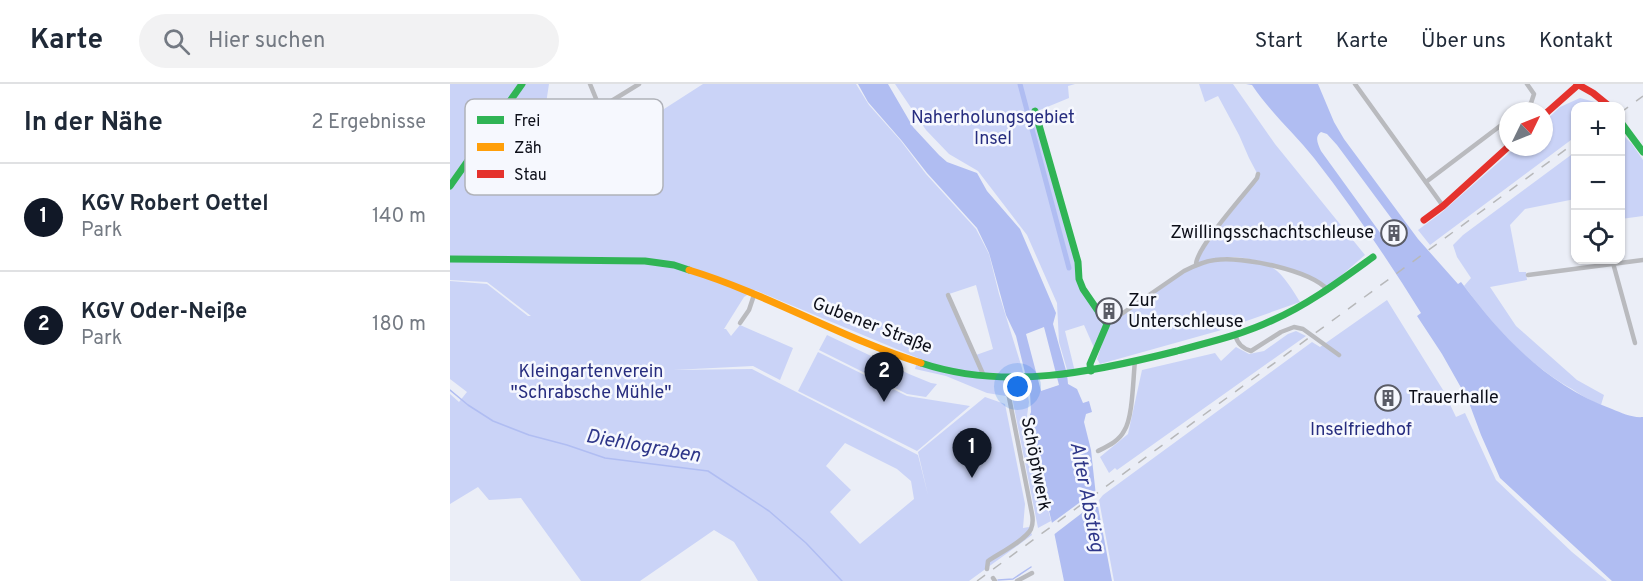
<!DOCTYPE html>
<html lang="de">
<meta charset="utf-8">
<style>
:root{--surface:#fff;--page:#f2f2f3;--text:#1f2937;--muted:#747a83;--line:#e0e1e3;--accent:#111827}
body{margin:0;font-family:Overpass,sans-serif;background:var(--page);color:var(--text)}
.controls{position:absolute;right:18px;top:18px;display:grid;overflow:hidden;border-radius:12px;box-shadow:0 2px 4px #0004}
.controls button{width:54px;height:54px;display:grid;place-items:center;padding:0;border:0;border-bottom:2px solid var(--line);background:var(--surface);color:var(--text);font:30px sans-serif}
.compass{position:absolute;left:1049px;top:18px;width:54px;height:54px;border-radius:50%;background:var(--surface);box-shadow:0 2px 4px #0004;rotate:47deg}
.you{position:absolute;left:568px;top:303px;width:21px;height:21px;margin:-15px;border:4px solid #fff;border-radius:50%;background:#1a73e8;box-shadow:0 0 0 9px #1a73e833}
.badge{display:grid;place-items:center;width:39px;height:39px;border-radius:50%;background:var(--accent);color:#fff;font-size:20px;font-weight:700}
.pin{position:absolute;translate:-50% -50px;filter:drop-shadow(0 2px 3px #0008)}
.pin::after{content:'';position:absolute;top:32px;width:21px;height:18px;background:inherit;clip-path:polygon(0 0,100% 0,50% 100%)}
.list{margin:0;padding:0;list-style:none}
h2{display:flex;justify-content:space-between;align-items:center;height:78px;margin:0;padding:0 24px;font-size:26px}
h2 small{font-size:20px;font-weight:400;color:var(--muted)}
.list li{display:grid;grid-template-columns:39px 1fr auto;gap:18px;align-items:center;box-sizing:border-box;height:108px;padding:0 24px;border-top:2px solid var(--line)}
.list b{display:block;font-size:22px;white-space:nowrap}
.list p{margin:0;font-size:20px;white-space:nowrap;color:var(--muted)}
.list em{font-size:20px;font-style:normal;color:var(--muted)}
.icon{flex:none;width:33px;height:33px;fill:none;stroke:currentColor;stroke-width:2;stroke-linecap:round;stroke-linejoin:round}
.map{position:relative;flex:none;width:1193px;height:497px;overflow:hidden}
header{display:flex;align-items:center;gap:36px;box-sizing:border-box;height:84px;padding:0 30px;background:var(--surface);border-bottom:2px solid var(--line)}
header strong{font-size:28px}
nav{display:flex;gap:33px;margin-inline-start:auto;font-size:21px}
.search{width:420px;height:54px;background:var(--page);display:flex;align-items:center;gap:15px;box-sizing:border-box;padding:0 21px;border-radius:33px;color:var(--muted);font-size:22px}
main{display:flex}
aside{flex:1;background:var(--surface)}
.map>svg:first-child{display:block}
</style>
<header>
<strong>Karte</strong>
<div class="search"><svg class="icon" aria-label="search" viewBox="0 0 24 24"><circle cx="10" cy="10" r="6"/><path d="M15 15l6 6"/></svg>Hier suchen</div>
<nav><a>Start</a><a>Karte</a><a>Über uns</a><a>Kontakt</a></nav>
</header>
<main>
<aside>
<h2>In der Nähe<small>2 Ergebnisse</small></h2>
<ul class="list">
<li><span class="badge">1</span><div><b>KGV Robert Oettel</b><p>Park</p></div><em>140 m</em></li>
<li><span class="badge">2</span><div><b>KGV Oder-Neiße</b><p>Park</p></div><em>180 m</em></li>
</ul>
</aside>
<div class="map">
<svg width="1193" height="497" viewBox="0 0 1193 497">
<rect width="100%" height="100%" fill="#ebeef7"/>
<g fill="#cad3f7" fill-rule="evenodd">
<path d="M0,0H99L95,26L109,50L186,43L253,0H406L419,21L451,57L476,90L526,145L539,170L549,210L572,284L579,318L576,339L601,437L588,444L562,313L537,309L496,292L465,285L468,274L305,206L294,213L274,245H276L281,252L290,241L343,264L330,296L303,282L223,286L302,285L468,371L478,411L468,368L535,313L555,320L575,420L573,444L579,443L582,451L519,497H308L284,458L264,446L190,497H131L71,414L39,416L28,403L0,420V310L9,318L17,308L0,295V197L37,200L78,232H81L37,198L0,196ZM526,201L543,265L526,271L499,210ZM395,359L447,385L461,397L464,415L410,460L380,428L401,406L376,382Z"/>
<path d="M445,0H625L618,2L619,14L585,28L627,177L628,195L656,240L645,266L634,241L615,247L625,288L618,289L609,258L607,219L577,151L528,87L499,70L476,46Z"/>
<path d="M749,0H783L825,60L915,171L878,203C862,189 805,174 784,173C770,173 759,176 746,180L757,159L809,93L799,74L789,51L768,12L755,18Z"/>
<path d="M1130,14L1145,18L1153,22H1126L1125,53L980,161L968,146L991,129L1066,63H1094V38L1110,23Z"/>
<path d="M1171,49L1182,60L1193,76V132L1171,135Z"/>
<path d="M1125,68V115L1075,125L1060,141L1069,188H1076L1077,196L1040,203L1066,242L1127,296L1154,311L1151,321C1140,317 1131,311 1122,305C1076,279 1045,243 1014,202L1021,194L1007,173L1003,161L1013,151Z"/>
<path d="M766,177C782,177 809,176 823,184C834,191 844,208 850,218L768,247L650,280L647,275L658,242L730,191L747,182Z"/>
<path d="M937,216L993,306L1006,333L1015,329L1046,396L1122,468L1157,497H664L649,416L653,411L862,258L870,263Z"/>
<path d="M846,247L856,252L667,386L665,384L659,389L650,373L678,350L692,286L765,269L771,277L786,263L799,270L814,267L838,250Z"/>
<path d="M377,251L459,290L481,299L487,300L476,313L457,310L369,266Z"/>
<path d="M368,268L457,312L520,322L467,367L348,307Z"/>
</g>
<g fill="#b0bdf2" fill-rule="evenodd">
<path d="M408,0H438L463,43L489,71L497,78L527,89L537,107L570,145L606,229L603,240L617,290L618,300L627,305L633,319L639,317L642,328L636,330L634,338L641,366L646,412L662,497H614L603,443L577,339L581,328L580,309L566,252L556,231L539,169L527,144L477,89L452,57L418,18ZM594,243L609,301L591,307L576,250Z"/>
<path d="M796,0H868L884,38L894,55L968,155L1008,200L1011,198C1052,253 1097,301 1162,325C1172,329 1182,334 1193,333V497H1162L1050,394L1031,351L1018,316L992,270L967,232L971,229C938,176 903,124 864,74C844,49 820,28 802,1ZM871,48L877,50L887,61L953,150L939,161L871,67C868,60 864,53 871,48Z"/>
</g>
<path fill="#ebeef7" d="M648,405L649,416L602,452L599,441Z"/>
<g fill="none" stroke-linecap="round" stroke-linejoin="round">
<g stroke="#b0bdf2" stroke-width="1.5">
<path d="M0,306L18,321L43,337L79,351L117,361L155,374L258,387L319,427L356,459L392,497"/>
<path d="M548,496L563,495L581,483"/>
</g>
<path stroke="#b0bdf2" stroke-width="5" d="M570,0L619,184"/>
<g stroke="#b9babe" stroke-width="4.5">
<path d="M140,0L156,39"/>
<path d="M905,0L993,122"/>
<path d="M150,24L189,0"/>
<path d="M1070,27L1081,19L1084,10L1077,0"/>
<path d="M976,98L1058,36"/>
<path d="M1163,179L1185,259"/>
<path d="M746,181C745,165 795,110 807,94L808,90"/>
<path d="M1078,191L1193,176"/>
<path d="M498,211L533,290"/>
<path d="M290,239L299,226L304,211"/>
<path d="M657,240L734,187C744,182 754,177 765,176C792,172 860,186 878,206"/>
<path d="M785,251C788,260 792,264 801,267L831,248L844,243L853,245L889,271"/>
<path d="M648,367C658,362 669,357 674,347C683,334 683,294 685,277"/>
<path d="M537,485L538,477C548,470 576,456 581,445C583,440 583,435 582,430L555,293"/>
<path d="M543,494L545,497"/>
<path d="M567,497L582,489"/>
</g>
<g stroke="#30b455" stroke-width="7">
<path d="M585,27L628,178L629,195L633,205L657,240L640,280L641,287"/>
<path d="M1170,37L1193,68"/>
<path d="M0,102L72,0"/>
<path d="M0,175L195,177L224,181L239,186"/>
<path d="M471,279C555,307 644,288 727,267C759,258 792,251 823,236C859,220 891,196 923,173"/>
</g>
<path stroke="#ff9f0a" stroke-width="7" d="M239,186C318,210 391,254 471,279"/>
<g stroke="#e5322d" stroke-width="7">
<path d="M1127,0L1143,9L1159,22"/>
<path d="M1094,31L1128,1"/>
<path d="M974,136L993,122L1058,63"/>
</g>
<g stroke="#b7b8ba" stroke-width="1.5" stroke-dasharray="10 10" stroke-linecap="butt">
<path d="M1170,29L1193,12"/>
<path d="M527,497L1126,58"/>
</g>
</g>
<defs>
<g id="building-ring" transform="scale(1.35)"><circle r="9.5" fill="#f6f8fe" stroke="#5a5c66" stroke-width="1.5"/><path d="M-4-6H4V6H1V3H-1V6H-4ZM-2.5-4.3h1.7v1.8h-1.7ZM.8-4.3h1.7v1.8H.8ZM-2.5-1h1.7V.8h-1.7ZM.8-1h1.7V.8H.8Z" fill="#5a5c66"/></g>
</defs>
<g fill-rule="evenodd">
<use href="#building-ring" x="944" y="149"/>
<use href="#building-ring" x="659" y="227"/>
<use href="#building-ring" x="938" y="314"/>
</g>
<g text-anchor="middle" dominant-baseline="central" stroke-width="5" stroke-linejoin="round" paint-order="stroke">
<g font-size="18" fill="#272d7f" stroke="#f6f8fe">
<text x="543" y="34">Naherholungsgebiet<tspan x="543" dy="21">Insel</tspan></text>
<text x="141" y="288">Kleingartenverein<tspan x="141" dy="21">"Schrabsche Mühle"</tspan></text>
<text x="911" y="346">Inselfriedhof</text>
</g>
<g font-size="18" fill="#0c0e18" stroke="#f6f8fe" text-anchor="start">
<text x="924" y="149" text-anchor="end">Zwillingsschachtschleuse</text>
<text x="678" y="217">Zur<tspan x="678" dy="21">Unterschleuse</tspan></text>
<text x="958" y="314">Trauerhalle</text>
</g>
<g font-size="18" fill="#0c0e18" stroke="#f6f8fe">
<text transform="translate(422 242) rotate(21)">Gubener Straße</text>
<text transform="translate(585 380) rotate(79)">Schöpfwerk</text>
</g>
<g font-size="20" font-style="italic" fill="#2e3689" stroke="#f6f8fe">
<text transform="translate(193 363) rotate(10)">Diehlograben</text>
<text transform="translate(636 413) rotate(79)">Alter Abstieg</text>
</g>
</g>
<rect x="15" y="15" width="198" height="96" rx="9" fill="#f6f8fe" stroke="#b0b2b9" stroke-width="1.5"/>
<rect x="27" y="32" width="27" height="8" fill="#30b455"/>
<rect x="27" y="59" width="27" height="8" fill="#ff9f0a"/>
<rect x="27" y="86" width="27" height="8" fill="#e5322d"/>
<g font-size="16" fill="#0c0e18">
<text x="64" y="42">Frei</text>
<text x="64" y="69">Zäh</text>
<text x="64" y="96">Stau</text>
</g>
</svg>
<div class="controls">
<button>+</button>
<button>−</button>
<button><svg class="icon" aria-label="locate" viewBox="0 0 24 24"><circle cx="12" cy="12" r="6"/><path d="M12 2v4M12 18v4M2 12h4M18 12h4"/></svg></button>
</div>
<svg class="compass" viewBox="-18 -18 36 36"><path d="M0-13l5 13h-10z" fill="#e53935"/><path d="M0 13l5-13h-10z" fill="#747a83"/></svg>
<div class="you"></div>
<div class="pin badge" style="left:522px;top:394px">1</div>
<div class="pin badge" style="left:434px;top:318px">2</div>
</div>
</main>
